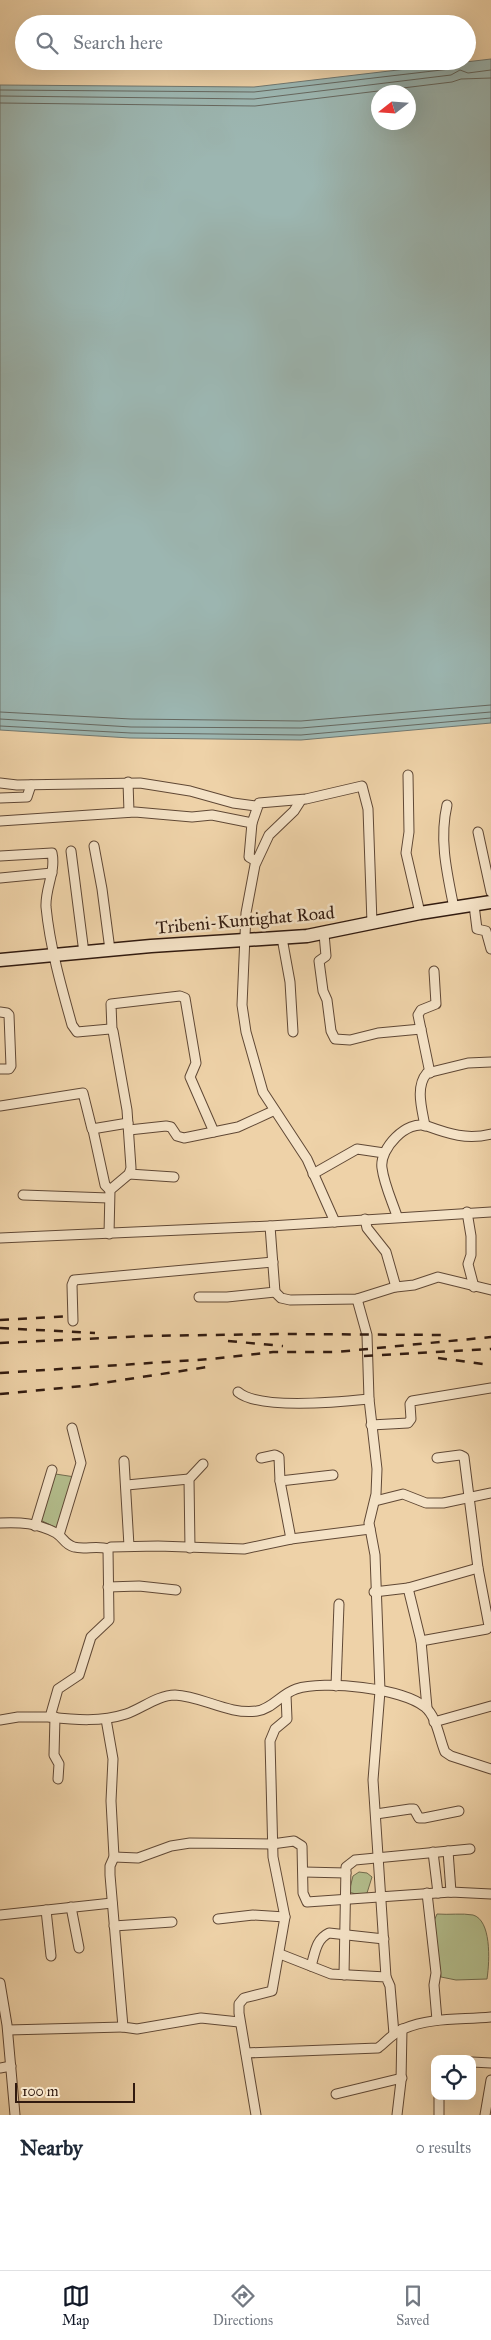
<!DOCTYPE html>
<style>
:root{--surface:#fff;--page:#f2f2f3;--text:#1f2937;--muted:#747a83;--line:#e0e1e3;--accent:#111827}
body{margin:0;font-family:"IM FELL Great Primer",serif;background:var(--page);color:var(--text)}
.controls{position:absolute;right:15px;bottom:15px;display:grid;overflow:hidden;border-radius:10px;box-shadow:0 5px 20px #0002}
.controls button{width:45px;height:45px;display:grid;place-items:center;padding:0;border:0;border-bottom:1px solid var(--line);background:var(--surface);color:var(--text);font:25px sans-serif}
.compass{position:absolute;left:371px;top:85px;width:45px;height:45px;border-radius:50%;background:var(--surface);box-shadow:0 5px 20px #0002;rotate:253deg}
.scale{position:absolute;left:15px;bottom:12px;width:120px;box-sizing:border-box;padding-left:5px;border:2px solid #311a0f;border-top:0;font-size:14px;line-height:18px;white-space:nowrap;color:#311a0f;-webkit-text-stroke:4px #f4e2c6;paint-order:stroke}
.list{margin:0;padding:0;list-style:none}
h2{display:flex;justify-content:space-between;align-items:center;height:65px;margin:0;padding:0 20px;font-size:21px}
h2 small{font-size:16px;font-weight:400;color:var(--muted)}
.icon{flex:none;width:28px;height:28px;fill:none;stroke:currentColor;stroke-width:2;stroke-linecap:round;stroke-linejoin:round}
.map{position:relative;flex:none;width:491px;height:2115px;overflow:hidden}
.search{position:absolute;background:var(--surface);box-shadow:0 5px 20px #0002;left:15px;right:15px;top:15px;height:55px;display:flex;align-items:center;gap:12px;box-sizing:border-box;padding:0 18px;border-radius:28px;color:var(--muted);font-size:19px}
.sheet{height:155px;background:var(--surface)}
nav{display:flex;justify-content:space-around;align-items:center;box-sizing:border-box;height:70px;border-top:1px solid var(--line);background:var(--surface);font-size:14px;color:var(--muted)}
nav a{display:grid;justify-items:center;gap:2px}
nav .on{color:var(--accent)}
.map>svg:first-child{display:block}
</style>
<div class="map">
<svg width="491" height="2115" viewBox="0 0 491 2115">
<rect width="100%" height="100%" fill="#eed2a8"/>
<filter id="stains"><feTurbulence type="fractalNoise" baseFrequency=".004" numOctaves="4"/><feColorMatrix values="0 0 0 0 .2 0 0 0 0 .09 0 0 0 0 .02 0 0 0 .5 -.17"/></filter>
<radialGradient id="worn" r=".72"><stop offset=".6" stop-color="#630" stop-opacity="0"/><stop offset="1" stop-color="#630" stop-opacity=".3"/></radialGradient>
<g fill="#b3bd8c" stroke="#726c4e">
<path d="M49,1473L75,1477L59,1529L38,1519Z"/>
<path d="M359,1872L367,1873L372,1877L367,1893L359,1895L349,1892L353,1876Z"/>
<path d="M437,1914C449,1915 462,1913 473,1915C491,1920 490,1959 487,1979L456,1980L441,1977L434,1921Z"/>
</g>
<path fill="#9cb6b1" stroke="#717870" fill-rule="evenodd" d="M491,59V723L301,740L130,738L0,730V85L254,87ZM378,92H408V122H378Z"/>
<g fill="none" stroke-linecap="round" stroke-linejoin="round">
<g stroke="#666860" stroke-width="1">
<path d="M0,90L254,92L450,69L454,66L455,61"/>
<path d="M0,96L254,99L451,75L460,70L468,73L491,70"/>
<path d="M0,103L255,106L452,82L461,79L491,78"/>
<path d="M0,712L131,719L301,721L491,705"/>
<path d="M0,719L131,727L301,728L491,712"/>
<path d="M0,726L131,733L301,735L491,718"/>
</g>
<g stroke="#604835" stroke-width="11">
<g id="street">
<path d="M408,775L409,832L406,853L420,913"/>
<path d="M128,782L129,812"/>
<path d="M0,783L17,785L140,783L190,791L233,803L256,806"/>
<path d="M0,798L27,797L31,785"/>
<path d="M301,800L294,811L269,835L255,865L246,913L242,1005L246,1032L263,1092L307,1159L335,1222"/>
<path d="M447,805C439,840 447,873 454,908"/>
<path d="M0,821L135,812L192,817L212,815L252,823L249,857L256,861"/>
<path d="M252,823L259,803L306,799L362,786L368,809L372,923"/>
<path d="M478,832L491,892"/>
<path d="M94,846L102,889L110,950"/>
<path d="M71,851L84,953"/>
<path d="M0,856L52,853C56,872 45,888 46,907C50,947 61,986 72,1025L77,1032L110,1029L113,1031L127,1110L131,1168L129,1174L110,1190L109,1234"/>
<path d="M0,878L52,873"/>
<path d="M474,905L477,929L486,931L491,949"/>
<path d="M324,934L326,956L319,961L323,991L327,1000L331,1031L335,1039L350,1040L378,1033L421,1029"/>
<path d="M282,938L290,982L293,1032"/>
<path d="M0,1012L7,1013L9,1015L11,1066L9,1069H0"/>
<path d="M112,1030L111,1004L180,996L185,998L196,1063L190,1077L214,1132"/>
<path d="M430,1073L418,1015L421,1010L436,1004L434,971"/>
<path d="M0,1106L83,1093L92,1129L128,1123"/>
<path d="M425,1126C422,1109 415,1087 427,1073L468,1063L491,1062"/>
<path d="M93,1130L105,1185L110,1190"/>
<path d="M129,1130L166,1126L171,1127L177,1136L184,1138L238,1127L273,1111"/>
<path d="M129,1174L174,1177"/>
<path d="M313,1174L357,1149L384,1153"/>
<path d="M23,1195L109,1198"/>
<path d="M467,1212L471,1236V1255L468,1264L474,1287"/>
<path d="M397,1216C392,1201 384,1184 382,1168C379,1149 407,1119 427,1126C449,1134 467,1140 491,1134"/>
<path d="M365,1219L367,1228L386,1252L396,1287L414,1285L438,1277L491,1290"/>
<path d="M0,1238L270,1226L491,1212"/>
<path d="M275,1292L281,1298L290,1300L357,1299L395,1287"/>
<path d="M199,1297H227L275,1292L270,1226"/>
<path d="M357,1299L367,1335L369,1399L377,1469L376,1494L369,1523L375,1555L380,1691L373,1780L386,1977"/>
<path d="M73,1321L72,1285L74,1280L273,1262"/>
<path d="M238,1392C259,1410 340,1402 369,1399"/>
<path d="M371,1425L408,1423L411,1419L410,1404L412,1401L491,1388"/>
<path d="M261,1458L275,1455L279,1457L280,1481L291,1539"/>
<path d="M124,1461L129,1546"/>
<path d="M280,1481L333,1475"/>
<path d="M127,1485L189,1479"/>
<path d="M375,1501L403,1494L426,1503H443L491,1493"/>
<path d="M0,1523C21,1522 37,1523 56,1533C63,1537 65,1545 74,1547C85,1550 97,1545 108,1549"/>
<path d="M35,1526L52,1470"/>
<path d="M59,1535L81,1463L72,1428"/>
<path d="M190,1548L189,1479L203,1464"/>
<path d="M108,1587L139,1586L176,1590"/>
<path d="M408,1588L421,1641L487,1629L489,1626L478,1568L464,1457L460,1455L437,1458"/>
<path d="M374,1592L408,1588L478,1568"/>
<path d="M421,1641L427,1708"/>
<path d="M336,1686L339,1604"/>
<path d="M50,1717C76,1720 101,1722 126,1714C141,1709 158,1695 175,1695C202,1696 228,1715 257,1711C272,1709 281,1694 296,1689C324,1680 402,1688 425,1707C437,1717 439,1738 445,1752L451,1756L491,1769"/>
<path d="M55,1717L54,1755L59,1764L58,1779"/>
<path d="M106,1719L113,1759L111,1801L114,1857L110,1866V1875L123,2027L137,2029L201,2018L239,2022"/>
<path d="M0,1720L18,1717H50L58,1689L79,1675L91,1637L109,1620L108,1549L111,1547L158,1546L244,1549L291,1539L370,1529"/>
<path d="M434,1722L491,1706"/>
<path d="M376,1814L410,1809H414L419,1818H424L459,1811"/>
<path d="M448,1851L451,1892"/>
<path d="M433,1852L438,1893"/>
<path d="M114,1857L138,1858L171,1846L190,1843L272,1844L294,1841L302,1846L303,1893L307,1902L451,1892L491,1894"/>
<path d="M304,1872L346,1873"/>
<path d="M427,1893L436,1973L434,1985L437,2020"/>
<path d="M71,1907L79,1948"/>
<path d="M46,1910L51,1956"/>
<path d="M0,1915L112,1903"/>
<path d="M218,1919L253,1915L285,1917"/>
<path d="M114,1926L172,1922"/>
<path d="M280,1954L331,1974L386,1977L390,1986L394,2034"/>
<path d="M311,1966C315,1953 316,1939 329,1933L384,1939"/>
<path d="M344,1975L346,1867L355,1860L470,1849"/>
<path d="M0,1983L7,2025L15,2115"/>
<path d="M8,2030L123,2027"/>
<path d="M246,2053L378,2048C386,2042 393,2033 403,2029C431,2017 461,2020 491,2017"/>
<path d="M472,2062L491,2063"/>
<path d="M0,2068L11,2066"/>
<path d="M336,2094L402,2078"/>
<path d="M439,2096V2115"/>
<path d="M256,2115L239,2013V2004L244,1998L272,1991L285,1917L273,1857L270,1741L275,1729L287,1719L286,1695"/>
<path d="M397,2115L401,2081L402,2029"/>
<path d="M485,2115L491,2080"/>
</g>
</g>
<g stroke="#311a0f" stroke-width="15">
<path id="secondary" d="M0,960L151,946L307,936L420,913L491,902"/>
</g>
<use href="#street" stroke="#f4e2c6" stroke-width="9"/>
<use href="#secondary" stroke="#f4e2c6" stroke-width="12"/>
<g stroke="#311a0f" stroke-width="2.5" stroke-dasharray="9 9" stroke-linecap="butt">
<path d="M0,1320L70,1316"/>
<path d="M0,1328L95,1333"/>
<path d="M228,1341L283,1346"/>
<path d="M0,1343L144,1336L281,1334L445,1335"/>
<path d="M364,1356L491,1349"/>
<path d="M438,1358L491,1365"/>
<path d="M0,1373L211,1359L273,1352H337L491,1337"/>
<path d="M0,1394L83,1386L214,1366"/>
</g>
</g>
<g text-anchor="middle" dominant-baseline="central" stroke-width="5" stroke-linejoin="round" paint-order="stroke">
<g font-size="18" fill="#311a0f" stroke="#f4e2c6">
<text transform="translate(245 920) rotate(-5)">Tribeni-Kuntighat Road</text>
</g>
</g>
<rect width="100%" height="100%" filter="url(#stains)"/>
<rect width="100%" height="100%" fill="url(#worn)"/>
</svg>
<div class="controls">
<button><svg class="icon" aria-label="locate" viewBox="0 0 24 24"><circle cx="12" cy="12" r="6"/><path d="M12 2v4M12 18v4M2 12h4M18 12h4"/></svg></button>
</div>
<svg class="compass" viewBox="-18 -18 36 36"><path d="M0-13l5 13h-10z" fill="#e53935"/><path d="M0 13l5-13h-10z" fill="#747a83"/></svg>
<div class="scale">100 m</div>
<div class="search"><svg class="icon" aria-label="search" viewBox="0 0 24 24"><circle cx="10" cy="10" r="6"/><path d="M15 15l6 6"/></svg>Search here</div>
</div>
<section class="sheet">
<h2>Nearby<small>0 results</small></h2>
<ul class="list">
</ul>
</section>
<nav>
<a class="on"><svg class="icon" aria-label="map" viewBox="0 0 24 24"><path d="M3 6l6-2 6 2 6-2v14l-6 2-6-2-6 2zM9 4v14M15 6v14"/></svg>Map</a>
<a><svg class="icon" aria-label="directions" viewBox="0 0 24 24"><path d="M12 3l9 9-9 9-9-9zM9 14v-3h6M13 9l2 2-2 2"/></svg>Directions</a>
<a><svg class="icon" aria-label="saved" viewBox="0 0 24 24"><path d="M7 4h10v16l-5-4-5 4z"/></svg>Saved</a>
</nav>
